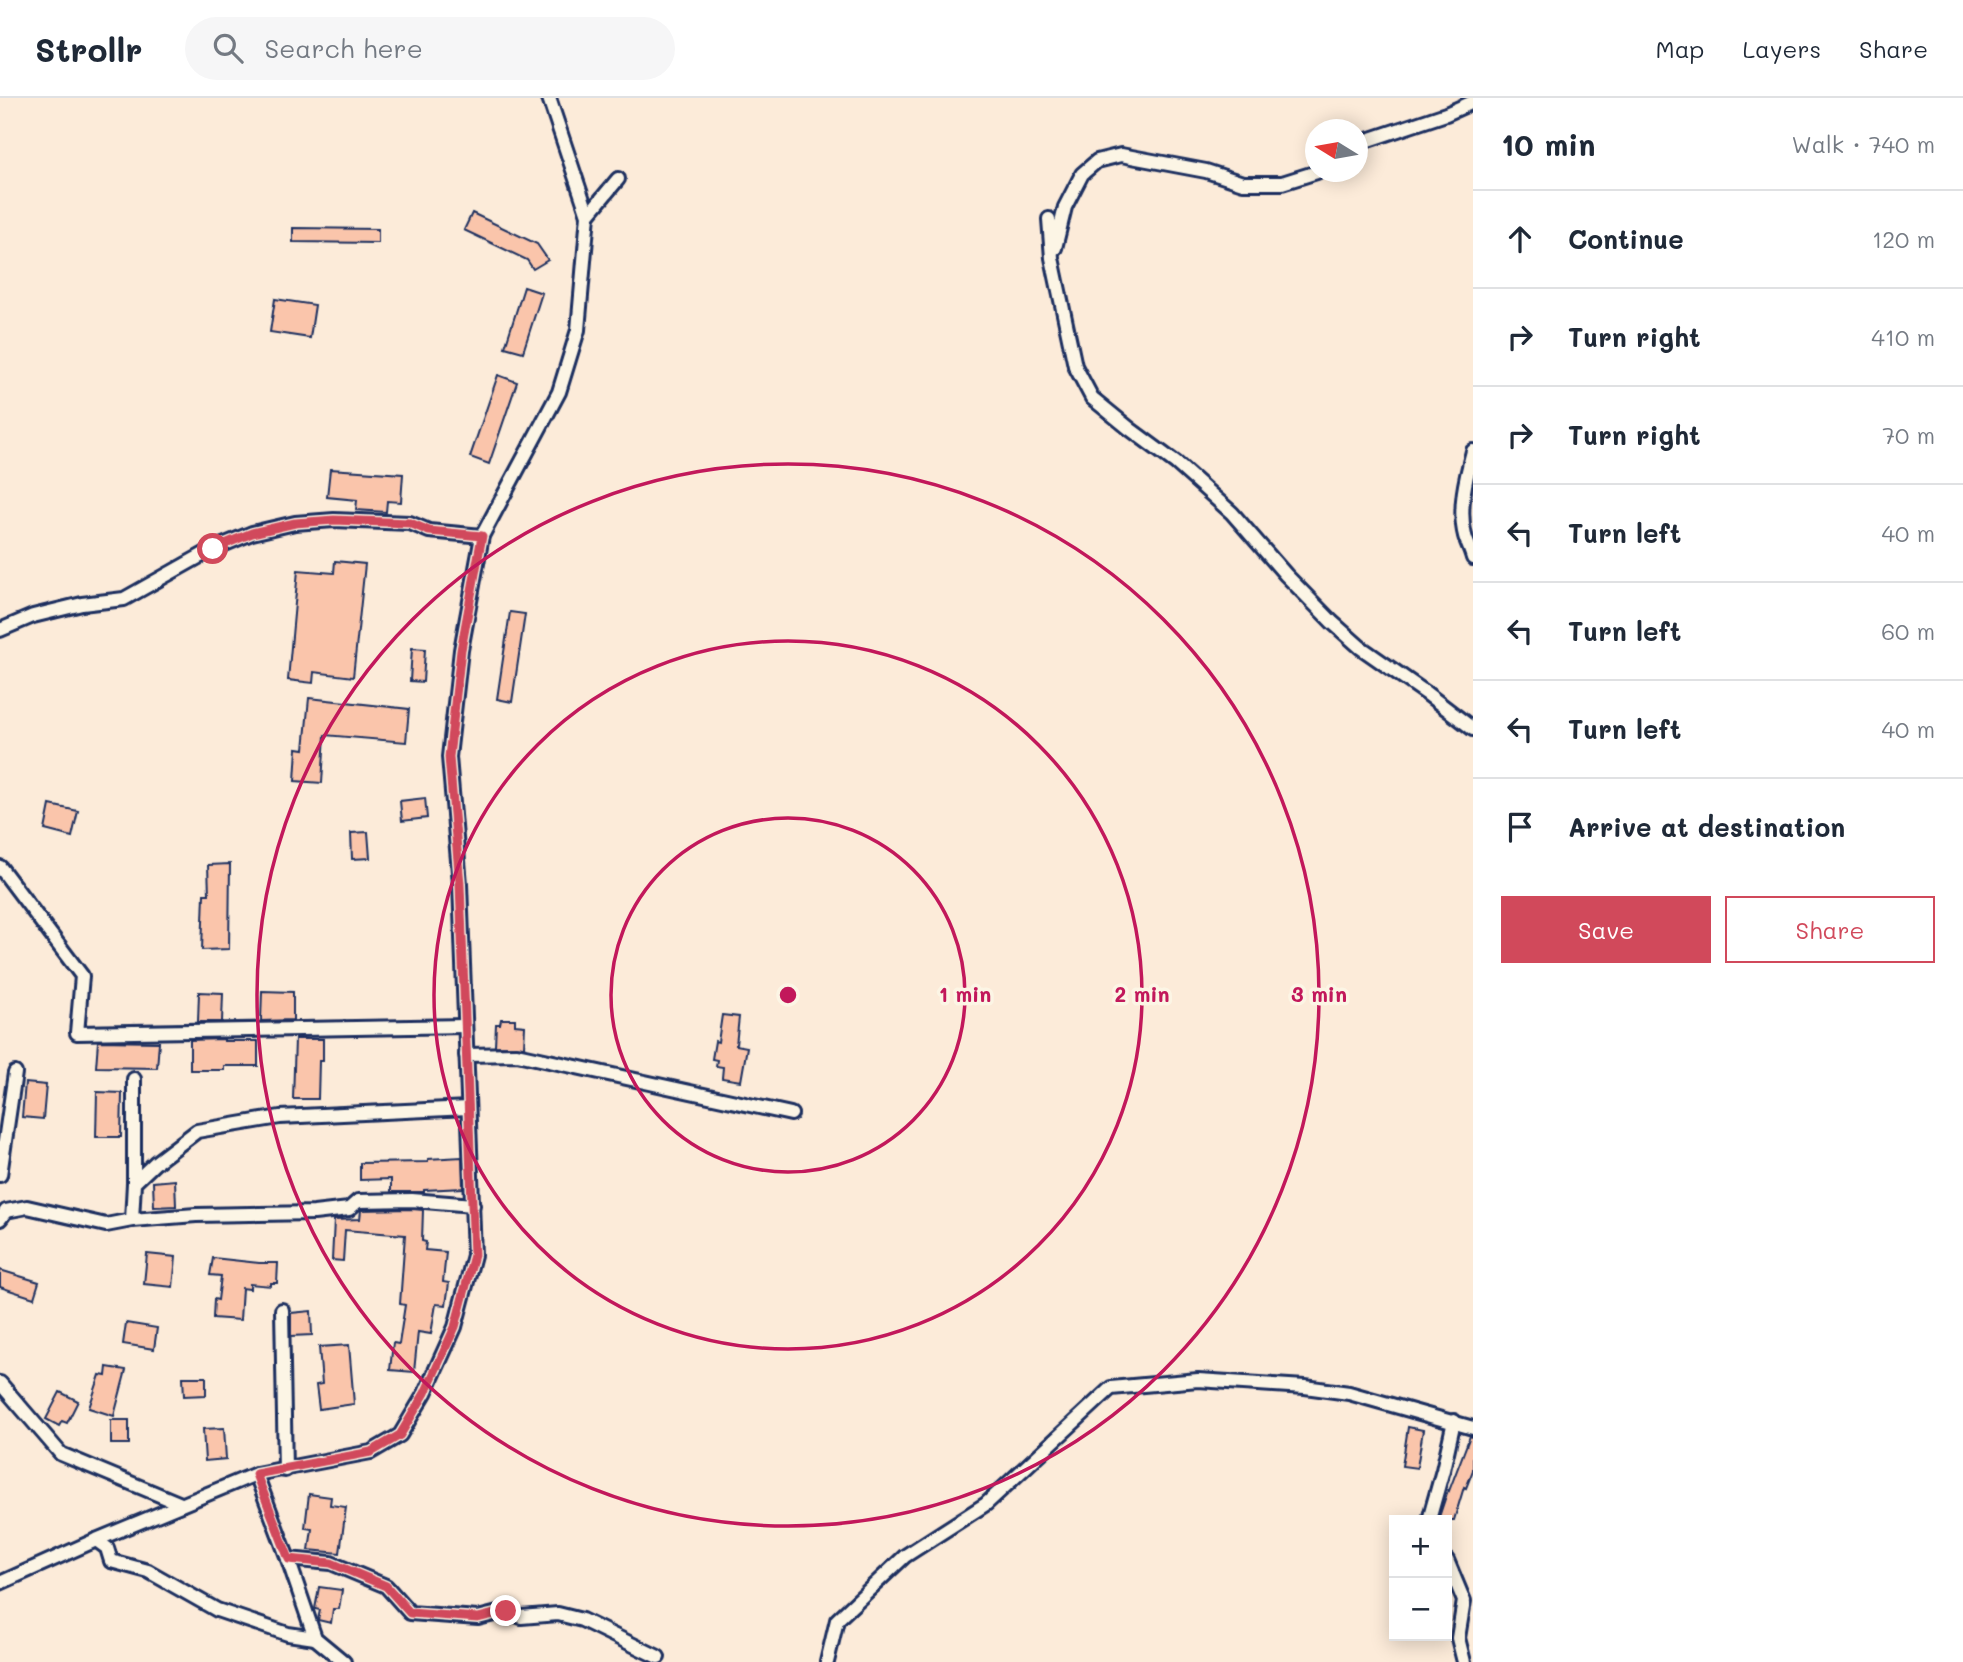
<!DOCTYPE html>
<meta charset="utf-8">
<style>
:root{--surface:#fff;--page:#f6f6f7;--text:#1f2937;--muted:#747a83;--line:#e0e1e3;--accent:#d1495b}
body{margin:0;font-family:Mali,sans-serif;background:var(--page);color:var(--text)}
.controls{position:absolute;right:21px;bottom:21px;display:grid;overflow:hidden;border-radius:0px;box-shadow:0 4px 18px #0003}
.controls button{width:63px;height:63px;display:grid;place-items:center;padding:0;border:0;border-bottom:2px solid var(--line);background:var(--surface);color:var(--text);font:35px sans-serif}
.compass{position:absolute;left:1305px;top:21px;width:63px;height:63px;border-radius:50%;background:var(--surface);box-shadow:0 4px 18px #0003;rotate:281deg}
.stop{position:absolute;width:21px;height:21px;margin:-16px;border:5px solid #d1495b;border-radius:50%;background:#fff}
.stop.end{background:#d1495b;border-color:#fff;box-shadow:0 2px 7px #0008}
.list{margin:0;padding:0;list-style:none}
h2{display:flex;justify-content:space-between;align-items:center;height:91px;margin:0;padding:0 28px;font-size:30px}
h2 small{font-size:23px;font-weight:400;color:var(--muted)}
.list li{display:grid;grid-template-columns:46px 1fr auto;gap:21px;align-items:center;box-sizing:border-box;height:98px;padding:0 28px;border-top:2px solid var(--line)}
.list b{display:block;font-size:26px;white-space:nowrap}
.list em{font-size:23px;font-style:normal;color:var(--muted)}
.actions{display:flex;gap:14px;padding:21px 28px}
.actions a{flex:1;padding:16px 0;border:2px solid var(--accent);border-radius:0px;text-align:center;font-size:24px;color:var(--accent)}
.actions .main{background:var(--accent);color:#fff}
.icon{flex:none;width:38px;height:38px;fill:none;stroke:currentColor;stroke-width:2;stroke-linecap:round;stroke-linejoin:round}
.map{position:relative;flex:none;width:1473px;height:1564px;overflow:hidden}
header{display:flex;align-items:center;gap:42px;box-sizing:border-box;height:98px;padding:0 35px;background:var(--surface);border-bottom:2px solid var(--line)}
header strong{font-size:33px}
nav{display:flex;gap:38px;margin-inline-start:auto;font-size:24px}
.search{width:490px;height:63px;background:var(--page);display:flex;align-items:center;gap:18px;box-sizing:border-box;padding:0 24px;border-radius:38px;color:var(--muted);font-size:26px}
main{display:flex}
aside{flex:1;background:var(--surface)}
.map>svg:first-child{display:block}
</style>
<header>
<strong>Strollr</strong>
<div class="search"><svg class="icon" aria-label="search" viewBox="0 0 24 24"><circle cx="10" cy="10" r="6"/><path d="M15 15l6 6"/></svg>Search here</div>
<nav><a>Map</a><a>Layers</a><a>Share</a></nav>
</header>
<main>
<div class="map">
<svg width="1473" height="1564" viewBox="0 0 1473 1564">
<rect width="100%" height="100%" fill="#fcebd9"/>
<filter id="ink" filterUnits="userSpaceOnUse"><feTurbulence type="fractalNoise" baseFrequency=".0143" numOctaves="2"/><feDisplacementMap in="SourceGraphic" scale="14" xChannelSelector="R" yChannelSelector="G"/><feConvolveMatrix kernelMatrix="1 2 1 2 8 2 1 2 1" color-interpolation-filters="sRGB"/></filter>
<g filter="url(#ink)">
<g fill="#fac5ab" stroke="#1b2f5e" stroke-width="2">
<path d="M472,115L537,146L548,162L533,171L527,162L464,132Z"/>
<path d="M293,130L378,131V145L293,144Z"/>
<path d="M524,189L542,195L523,254L505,249Z"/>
<path d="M275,201L315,207L310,240L270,234Z"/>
<path d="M498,277L517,284L489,366L470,359Z"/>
<path d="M330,371L403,376L401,404L387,403L386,414L356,412L357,402L327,399Z"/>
<path d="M335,463L365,466L353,579L314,574L313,585L288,582L298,472L334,475Z"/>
<path d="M510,514L525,516L512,604L497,601Z"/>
<path d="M412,550L425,551L423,584L410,583Z"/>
<path d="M309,600L409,611L406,644L325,637L322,685L295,683L297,650L304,651Z"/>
<path d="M425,700L427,720L402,723L400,703Z"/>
<path d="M50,707L78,713L72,739L45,732Z"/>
<path d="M368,734L370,760L352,761L351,735Z"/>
<path d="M230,766L229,851L202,852L204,796H209L208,767Z"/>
<path d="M262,893L293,894V922L261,923Z"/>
<path d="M199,894L223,895L222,924H198Z"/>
<path d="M722,917L739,919L736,947L747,949L741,983L722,980L723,969L716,968L717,962L712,961L715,943L718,944Z"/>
<path d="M501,921H515V927L525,928L524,949L495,948L496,926H500Z"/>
<path d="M224,941V943H258V968H224V972H190V942Z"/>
<path d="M295,941H323V963H319L318,1001H293Z"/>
<path d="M98,943L159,944L157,970L96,969Z"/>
<path d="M25,985L46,987L43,1021L22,1019Z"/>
<path d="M97,994L122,995L121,1039H96Z"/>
<path d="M462,1059L463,1090L424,1092V1094H391V1081L360,1082V1065L428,1064V1061Z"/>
<path d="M175,1082L176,1108L154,1109L153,1084Z"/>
<path d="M412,1111L423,1112L422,1143L426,1144L425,1152L446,1154L443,1184L449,1185L446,1207L436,1206L431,1236L418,1234L414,1274L390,1272L393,1245L399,1246L405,1207L400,1206L405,1137L345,1132L343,1163L332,1162L334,1122L360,1121L361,1112Z"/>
<path d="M147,1156L176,1159L173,1189L144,1186Z"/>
<path d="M213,1160L259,1165H278L277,1185H271V1188L250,1186V1191L242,1190L240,1222L213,1220L214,1201L218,1202L221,1178L210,1177Z"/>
<path d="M0,1172L39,1184L34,1200L0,1189Z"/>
<path d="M311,1213L312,1237L291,1238V1215Z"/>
<path d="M126,1225L157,1230L154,1251L123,1246Z"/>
<path d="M349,1247L354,1306L319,1311L316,1287L322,1286L319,1249Z"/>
<path d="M107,1269L126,1272L114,1318L89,1310L100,1277L106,1278Z"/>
<path d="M183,1279H206V1297L184,1298Z"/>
<path d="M60,1294L78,1303L67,1325L62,1323L59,1328L46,1321Z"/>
<rect x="111" y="1322" width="18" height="24"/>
<path d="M1408,1329L1423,1332L1417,1370L1402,1368Z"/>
<path d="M224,1330L226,1361L205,1363L203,1331Z"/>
<path d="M1470,1338L1473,1339V1372L1466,1390L1464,1389L1454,1422H1438L1448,1392L1449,1393Z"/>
<path d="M309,1396L331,1399L330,1407L346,1409L340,1455L309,1452L312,1431L305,1430Z"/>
<path d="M319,1489L342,1492L339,1511H333L331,1525L318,1522L320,1512L315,1511Z"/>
</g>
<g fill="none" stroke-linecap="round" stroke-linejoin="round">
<g stroke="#1b2f5e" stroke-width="18">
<g id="street">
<path d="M1358,49L1365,43L1446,16L1473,4"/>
<path d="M588,117L618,81"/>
<path d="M1049,121L1052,160L1075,268L1092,300L1130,331L1176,365L1232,415L1286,477L1332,524L1360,549L1426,595L1473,631"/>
<path d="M1055,150L1065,109L1082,76L1097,63L1121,57L1206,73L1243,85H1282L1317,74"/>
<path d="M1473,353C1466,379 1458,411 1465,438C1467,445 1471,452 1473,460"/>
<path d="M0,532L33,518L82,506L124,501L213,451L252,435L295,425L334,422L410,425L429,433L482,438"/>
<path d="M0,769L82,878L77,935L465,928"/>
<path d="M466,957L517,956L791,1016"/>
<path d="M134,981V1085"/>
<path d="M0,1077L15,975"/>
<path d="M0,1121L6,1113L27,1109L106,1127L132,1122L134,1085L155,1065L197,1033L280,1019L468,1010"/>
<path d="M132,1122L196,1117L314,1115L349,1111L358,1103L412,1102L473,1107"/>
<path d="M282,1212L285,1372"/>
<path d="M0,1285L61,1356L181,1406"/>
<path d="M256,1376L288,1461L315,1540L344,1564"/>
<path d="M1429,1422L1443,1372L1454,1323"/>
<path d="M96,1442L107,1450L111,1463L148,1473L217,1512L288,1536L315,1540"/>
<path d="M288,1461L331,1465L386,1488L410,1515L478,1520L506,1513L521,1519L558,1516L582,1522L658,1559"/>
<path d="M1447,1462L1464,1503L1458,1540L1464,1564"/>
<path d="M0,1485L96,1442L256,1376L371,1354L400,1337L425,1295L455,1229L474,1157L460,786L449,659L461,552L482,438L559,294L578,232L588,117L549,0"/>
<path d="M827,1564L837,1522L905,1458L986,1406L1111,1290L1198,1282L1305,1289L1349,1295L1473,1330"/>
</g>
</g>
<use href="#street" stroke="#fcf5e5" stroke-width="12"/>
</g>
</g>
<g fill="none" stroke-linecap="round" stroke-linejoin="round" filter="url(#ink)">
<path stroke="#d1495b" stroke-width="9" d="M213,451L252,435L295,425L334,422L410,425L429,433L482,438L461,552L449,659L460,786L474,1157L455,1229L425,1295L400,1337L371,1354L256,1376L289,1461L331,1465L386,1488L410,1515L478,1520L506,1513"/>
</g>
<g fill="none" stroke="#c2185b" stroke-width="3.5">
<circle cx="788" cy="897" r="177"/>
<circle cx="788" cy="897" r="354"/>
<circle cx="788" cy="897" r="531"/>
</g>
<circle cx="788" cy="897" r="10" fill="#c2185b" stroke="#fcf5e5" stroke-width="3.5"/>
<g font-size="21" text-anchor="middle" font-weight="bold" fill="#c2185b" stroke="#fcf5e5" stroke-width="7" stroke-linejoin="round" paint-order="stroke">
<text x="965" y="904">1 min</text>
<text x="1142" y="904">2 min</text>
<text x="1319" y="904">3 min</text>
</g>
</svg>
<div class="controls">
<button>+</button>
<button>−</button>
</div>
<svg class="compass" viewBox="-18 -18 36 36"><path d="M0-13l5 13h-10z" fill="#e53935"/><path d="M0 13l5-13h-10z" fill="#747a83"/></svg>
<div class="stop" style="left:213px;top:451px"></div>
<div class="stop end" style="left:506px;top:1513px"></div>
</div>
<aside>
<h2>10 min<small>Walk · 740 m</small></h2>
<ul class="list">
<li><svg class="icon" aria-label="ahead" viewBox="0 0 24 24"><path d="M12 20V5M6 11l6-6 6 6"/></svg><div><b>Continue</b></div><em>120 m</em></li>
<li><svg class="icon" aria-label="right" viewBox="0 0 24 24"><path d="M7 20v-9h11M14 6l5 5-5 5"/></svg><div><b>Turn right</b></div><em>410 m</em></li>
<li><svg class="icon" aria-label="right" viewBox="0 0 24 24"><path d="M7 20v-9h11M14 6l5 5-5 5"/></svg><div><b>Turn right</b></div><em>70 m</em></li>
<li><svg class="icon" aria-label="left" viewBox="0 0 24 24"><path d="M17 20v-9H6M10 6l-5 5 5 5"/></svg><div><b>Turn left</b></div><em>40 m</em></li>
<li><svg class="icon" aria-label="left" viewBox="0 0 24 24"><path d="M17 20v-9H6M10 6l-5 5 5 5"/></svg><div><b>Turn left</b></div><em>60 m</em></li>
<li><svg class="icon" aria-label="left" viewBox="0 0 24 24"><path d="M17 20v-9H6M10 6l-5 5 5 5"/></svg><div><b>Turn left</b></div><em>40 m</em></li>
<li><svg class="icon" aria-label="arrive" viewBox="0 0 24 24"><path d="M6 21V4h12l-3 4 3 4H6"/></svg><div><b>Arrive at destination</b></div></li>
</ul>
<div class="actions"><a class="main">Save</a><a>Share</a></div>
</aside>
</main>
